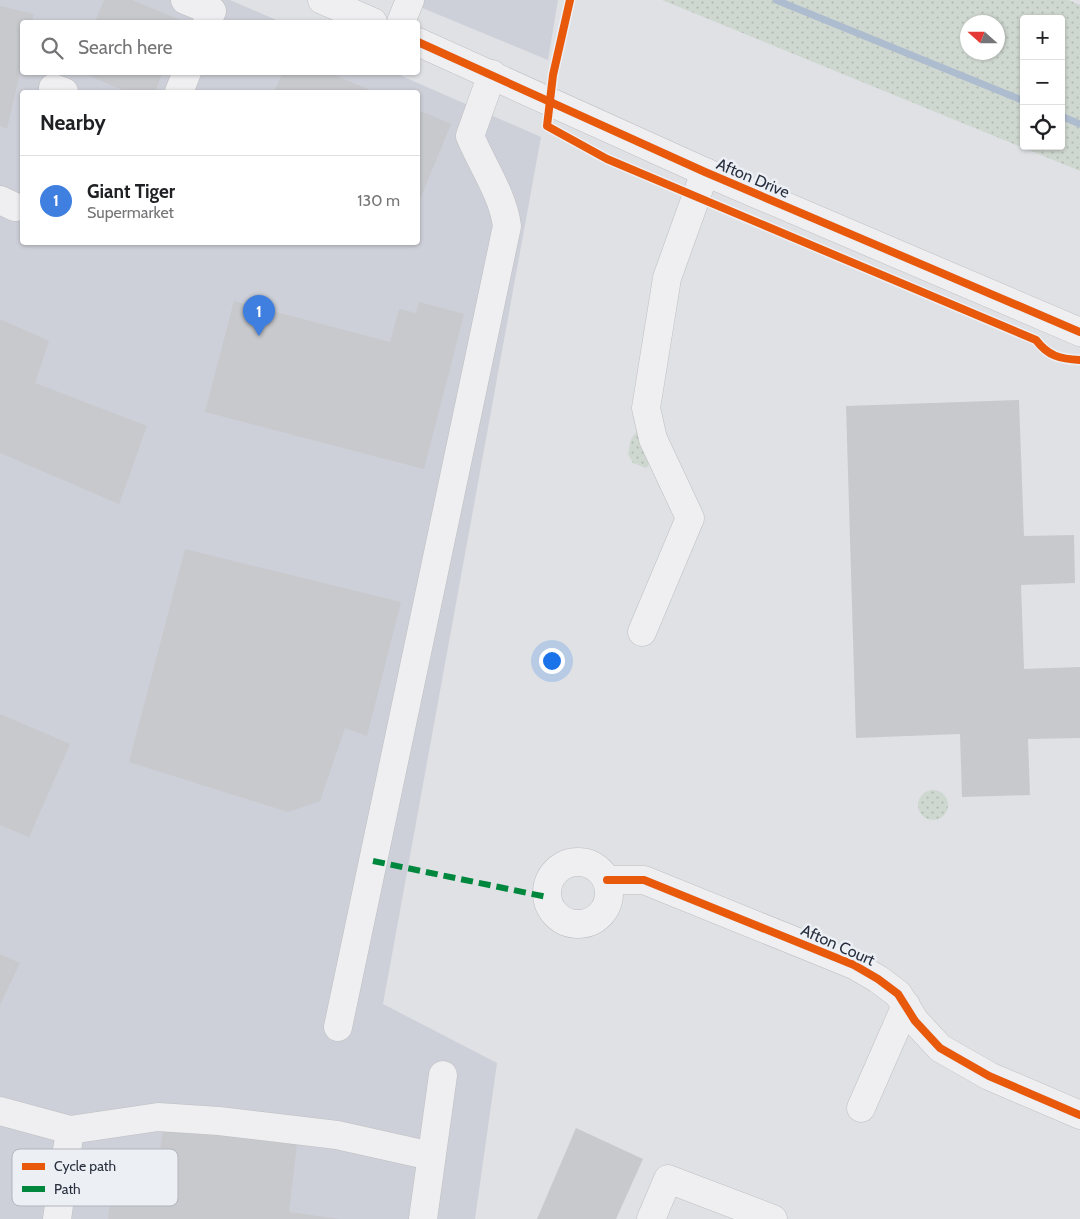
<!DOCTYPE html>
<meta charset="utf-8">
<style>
:root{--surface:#fff;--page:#f2f2f2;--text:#202124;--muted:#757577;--line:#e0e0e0;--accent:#676d78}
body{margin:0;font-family:Cabin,sans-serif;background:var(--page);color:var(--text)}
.controls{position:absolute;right:15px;top:15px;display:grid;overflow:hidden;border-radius:5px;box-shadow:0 1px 4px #0004}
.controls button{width:45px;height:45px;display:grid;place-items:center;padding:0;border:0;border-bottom:1px solid var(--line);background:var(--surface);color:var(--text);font:25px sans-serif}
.compass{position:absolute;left:960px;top:15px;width:45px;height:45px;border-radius:50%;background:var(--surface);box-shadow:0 1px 4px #0004;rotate:291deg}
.you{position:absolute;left:551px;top:660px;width:18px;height:18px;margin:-12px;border:4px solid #fff;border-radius:50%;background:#1a73e8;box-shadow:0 0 0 8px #1a73e833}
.badge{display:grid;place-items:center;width:32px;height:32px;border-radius:50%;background:var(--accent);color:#fff;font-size:16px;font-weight:700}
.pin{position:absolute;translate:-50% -41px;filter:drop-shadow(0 1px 2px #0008)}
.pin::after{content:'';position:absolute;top:26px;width:18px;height:15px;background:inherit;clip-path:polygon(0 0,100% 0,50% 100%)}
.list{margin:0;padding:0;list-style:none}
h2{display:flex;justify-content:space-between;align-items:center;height:65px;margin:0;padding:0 20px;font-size:21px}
h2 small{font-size:16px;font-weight:400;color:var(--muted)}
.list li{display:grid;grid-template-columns:32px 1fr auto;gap:15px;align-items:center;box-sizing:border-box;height:90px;padding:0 20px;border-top:1px solid var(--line)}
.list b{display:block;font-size:19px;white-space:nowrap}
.list p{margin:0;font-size:16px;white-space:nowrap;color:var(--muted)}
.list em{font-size:16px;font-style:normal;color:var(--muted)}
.icon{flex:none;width:28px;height:28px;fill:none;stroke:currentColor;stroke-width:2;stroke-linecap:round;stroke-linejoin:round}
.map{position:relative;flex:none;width:1080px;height:1219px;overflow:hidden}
.search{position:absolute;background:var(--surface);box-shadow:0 1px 4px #0004;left:20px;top:20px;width:400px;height:55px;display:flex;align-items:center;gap:12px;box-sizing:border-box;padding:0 18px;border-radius:5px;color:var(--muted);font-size:19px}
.panel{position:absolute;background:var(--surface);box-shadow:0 1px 4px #0004;left:20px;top:90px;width:400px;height:155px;border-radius:5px}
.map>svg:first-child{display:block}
</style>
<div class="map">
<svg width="1080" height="1219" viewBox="0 0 1080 1219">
<defs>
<pattern id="grass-dots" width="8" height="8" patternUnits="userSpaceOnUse" patternTransform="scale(1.25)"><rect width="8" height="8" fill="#cfd8d0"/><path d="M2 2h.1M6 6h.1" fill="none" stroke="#b2bab4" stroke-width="1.8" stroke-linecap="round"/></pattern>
</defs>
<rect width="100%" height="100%" fill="#dfe1e5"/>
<g fill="#cdd0d8" fill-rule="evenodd">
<path d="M0,0H230L281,22H22V72L395,73L541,137L383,1004L497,1063L475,1219H0ZM22,92H418V242H22Z"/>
<path d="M403,0H558L548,60Z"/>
</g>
<g fill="url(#grass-dots)" fill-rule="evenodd">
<path d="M662,0H1068L1080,5V171ZM1024,19H1061V146H1024ZM968,22H998V52H968Z"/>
<path d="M637,431L650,463L646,468L633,463L628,454L631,439Z"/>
<circle cx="933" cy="805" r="15"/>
</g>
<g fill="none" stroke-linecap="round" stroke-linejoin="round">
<g stroke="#aebccf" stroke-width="7">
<path d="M776,0L1024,101"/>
<path d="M1061,116L1080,124"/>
</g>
</g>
<g fill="#c8c9cd">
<path d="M104,0H132L185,22H95Z"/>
<path d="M0,6L34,14L32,22H22V64L7,129L0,126Z"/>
<path d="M80,72H163L155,92H127Z"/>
<path d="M283,72H327L375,92H274Z"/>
<path d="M418,110L451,124L418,204Z"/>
<path d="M234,301L390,342L399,309L416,313L419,302L464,314L424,469L205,412Z"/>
<path d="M0,319L49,341L35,383L147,426L119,504L0,453Z"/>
<path d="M1019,400L1024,536L1074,535L1075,583L1021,585L1024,669L1080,667V738L1028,739L1030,795L962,797L960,734L856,738L846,406Z"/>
<path d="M185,549L401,602L367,736L345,728L320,801L288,812L129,762Z"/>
<path d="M0,714L70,744L29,837L0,825Z"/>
<path d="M0,954L20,963L0,1005Z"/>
<path d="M163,1128L297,1143L289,1212L340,1219H108L116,1154L159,1159Z"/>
<path d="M576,1128L643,1159L616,1219H537Z"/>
</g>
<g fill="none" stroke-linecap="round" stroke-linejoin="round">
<g stroke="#bebfc3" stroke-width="29">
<g id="minor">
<path d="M185,0L212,11L207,22"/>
<path d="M322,0L373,22"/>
<path d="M401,22L410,0"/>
<path d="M418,42L705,172L1080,332"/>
<path d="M53,88L64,92"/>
<path d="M179,92L187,72"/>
<path d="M0,200L15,207"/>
<path d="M642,632L690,518L653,439L646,408L667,278L705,172"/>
<circle cx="578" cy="893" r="31"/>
<path d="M607,880H644L854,965L878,979L898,994L915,1021L940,1048L989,1076L1080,1115"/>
<path d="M338,1027L507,226C503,195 482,165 470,136L492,74"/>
<path d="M861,1108L906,1005"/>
<path d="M0,1111L70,1130L57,1219"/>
<path d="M70,1130L158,1117L219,1121L337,1135L431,1156"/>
<path d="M423,1219L443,1075"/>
<path d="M651,1219L668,1179L773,1219"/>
</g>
</g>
<use href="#minor" stroke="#efeff1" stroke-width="28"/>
<path stroke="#00873e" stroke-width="6" stroke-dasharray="12 6" stroke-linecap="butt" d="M373,861L547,897"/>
<g stroke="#eceff4" stroke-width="11">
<g id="cycleway">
<path d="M570,0L553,75L547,126L607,159L1036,340C1048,356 1060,359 1080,360"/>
<path d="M418,42L705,172L1080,332"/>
<path d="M607,880H644L854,965L878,979L898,994L915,1021L940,1048L989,1076L1080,1115"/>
</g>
</g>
<use href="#cycleway" stroke="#e8590c" stroke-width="8"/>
</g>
<g text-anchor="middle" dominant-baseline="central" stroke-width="5" stroke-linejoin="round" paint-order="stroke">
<g font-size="16" fill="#272e3d" stroke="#eceff4">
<text transform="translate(753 178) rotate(23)">Afton Drive</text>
<text transform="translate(838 945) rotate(24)">Afton Court</text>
</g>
</g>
<rect x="12" y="1149" width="166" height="57" rx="8" fill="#eceff4" stroke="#b1b5bd" stroke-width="1"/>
<rect x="22" y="1163" width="23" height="7" fill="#e8590c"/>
<rect x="22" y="1186" width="23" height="6" fill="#00873e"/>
<g font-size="14" fill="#272e3d">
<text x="54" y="1171">Cycle path</text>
<text x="54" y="1194">Path</text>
</g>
</svg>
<div class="controls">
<button>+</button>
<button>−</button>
<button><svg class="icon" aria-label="locate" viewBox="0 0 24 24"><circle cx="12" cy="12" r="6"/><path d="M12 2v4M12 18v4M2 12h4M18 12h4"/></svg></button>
</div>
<svg class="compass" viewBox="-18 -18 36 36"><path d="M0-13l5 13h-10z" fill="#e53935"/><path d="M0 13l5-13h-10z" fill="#757577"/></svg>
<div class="you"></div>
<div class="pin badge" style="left:259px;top:336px;background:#3f7fe0">1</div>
<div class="search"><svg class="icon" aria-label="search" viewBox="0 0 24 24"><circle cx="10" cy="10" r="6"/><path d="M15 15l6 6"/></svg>Search here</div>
<section class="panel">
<h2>Nearby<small></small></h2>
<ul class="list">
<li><span class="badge" style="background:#3f7fe0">1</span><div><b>Giant Tiger</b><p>Supermarket</p></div><em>130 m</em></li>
</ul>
</section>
</div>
